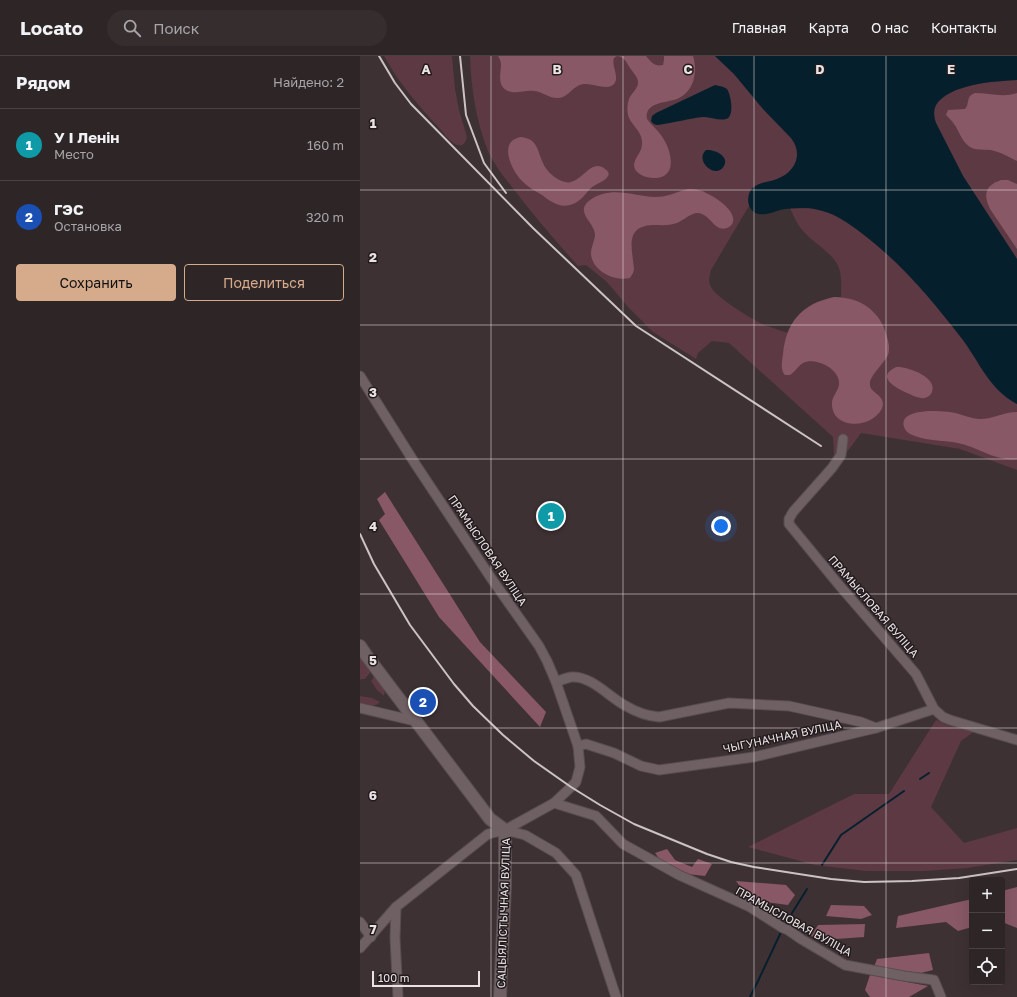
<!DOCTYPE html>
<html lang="ru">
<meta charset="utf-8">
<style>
:root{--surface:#2e2527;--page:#362d2f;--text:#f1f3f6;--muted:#a7a5a7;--line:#494244;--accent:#d6ab8b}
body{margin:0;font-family:"Golos Text",sans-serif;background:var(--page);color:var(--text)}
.controls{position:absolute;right:12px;bottom:12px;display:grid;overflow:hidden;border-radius:4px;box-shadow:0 4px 16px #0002}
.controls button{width:36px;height:36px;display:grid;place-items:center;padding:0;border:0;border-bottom:1px solid var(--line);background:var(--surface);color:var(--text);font:20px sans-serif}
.scale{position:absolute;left:12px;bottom:10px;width:108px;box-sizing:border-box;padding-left:4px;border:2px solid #ebe2e4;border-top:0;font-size:11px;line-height:14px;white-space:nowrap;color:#ebe2e4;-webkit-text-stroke:3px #211b1c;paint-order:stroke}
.you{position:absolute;left:361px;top:470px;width:14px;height:14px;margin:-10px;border:3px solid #fff;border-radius:50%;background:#1a73e8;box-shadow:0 0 0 6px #1a73e833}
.badge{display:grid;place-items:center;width:26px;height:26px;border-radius:50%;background:var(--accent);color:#fff;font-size:13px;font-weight:700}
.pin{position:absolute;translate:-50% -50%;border:2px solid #fff;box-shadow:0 1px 4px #0006}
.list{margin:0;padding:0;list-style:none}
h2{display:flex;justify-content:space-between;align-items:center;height:52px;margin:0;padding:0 16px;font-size:17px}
h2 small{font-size:13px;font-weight:400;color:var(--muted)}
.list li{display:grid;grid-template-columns:26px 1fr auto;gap:12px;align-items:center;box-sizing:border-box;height:72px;padding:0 16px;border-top:1px solid var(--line)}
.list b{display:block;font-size:15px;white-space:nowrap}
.list p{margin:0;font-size:13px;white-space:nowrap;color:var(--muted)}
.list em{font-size:13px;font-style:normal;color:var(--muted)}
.actions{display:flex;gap:8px;padding:12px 16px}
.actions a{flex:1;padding:9px 0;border:1px solid var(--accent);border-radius:4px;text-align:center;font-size:14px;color:var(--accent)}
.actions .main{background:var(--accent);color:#111}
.icon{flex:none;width:22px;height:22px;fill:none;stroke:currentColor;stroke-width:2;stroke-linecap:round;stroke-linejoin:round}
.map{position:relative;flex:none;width:657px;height:941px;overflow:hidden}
header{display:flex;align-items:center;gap:24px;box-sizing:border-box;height:56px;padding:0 20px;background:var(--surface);border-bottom:1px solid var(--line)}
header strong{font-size:19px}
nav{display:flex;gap:22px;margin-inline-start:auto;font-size:14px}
.search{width:280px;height:36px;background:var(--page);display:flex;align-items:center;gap:10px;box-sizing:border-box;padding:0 14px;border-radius:22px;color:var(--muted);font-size:15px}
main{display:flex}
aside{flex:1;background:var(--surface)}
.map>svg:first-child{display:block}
</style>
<header>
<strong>Locato</strong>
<div class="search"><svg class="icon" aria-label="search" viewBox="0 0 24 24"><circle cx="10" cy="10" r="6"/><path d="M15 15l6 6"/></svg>Поиск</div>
<nav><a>Главная</a><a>Карта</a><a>О нас</a><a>Контакты</a></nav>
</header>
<main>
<aside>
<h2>Рядом<small>Найдено: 2</small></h2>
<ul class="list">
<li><span class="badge" style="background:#0f9aa8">1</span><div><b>У І Ленін</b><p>Место</p></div><em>160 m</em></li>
<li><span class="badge" style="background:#1a4fb4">2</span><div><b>ГЭС</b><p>Остановка</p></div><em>320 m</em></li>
</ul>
<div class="actions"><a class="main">Сохранить</a><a>Поделиться</a></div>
</aside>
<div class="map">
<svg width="657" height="941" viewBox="0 0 657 941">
<rect width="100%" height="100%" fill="#3e3134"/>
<g fill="#5c3943">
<path d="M24,0H92L95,33L99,54L107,81C106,86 103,91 97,89C90,86 85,79 81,74C66,58 52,42 39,24C33,16 29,8 24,0Z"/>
<path d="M110,0H355L374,18L403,53L431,82C441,95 438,111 424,120C420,122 416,123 412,125C405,127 398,130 391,133L389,138V150L351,214C350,219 348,224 350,229C354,241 392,263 404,269C412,272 420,274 428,277C438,252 455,243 481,241C481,232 482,221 479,212C474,198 455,188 445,177C438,170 434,161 430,152C442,152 454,152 466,156C479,160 490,168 500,176C540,206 573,244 603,284C607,290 611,296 615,302C618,306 620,311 623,315C632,326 643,336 653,346L657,348V414L600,393L501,377L476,411L470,409L474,399L473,381L369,287L352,285L338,297L336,303L293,276L268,251L247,226L226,209L218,210C195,184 172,158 152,131C144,121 133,107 128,95C116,65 111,32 110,0Z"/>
<path d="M657,24V203L603,120L576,67C574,61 573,55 576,49C589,28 635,25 657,24Z"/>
<path d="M0,595L12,614L5,623H1L0,624Z"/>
<path d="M16,618C21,625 27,631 24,640L17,634L11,625Z"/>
<path d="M0,640L12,642L20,646C14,652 8,649 0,647Z"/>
<path d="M576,664L590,670L615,675L601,685L571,751L604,787L657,772V804L607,812L565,815H506L455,809L388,791L494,738H529Z"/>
</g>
<g fill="#885866">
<path d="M138,0H257L254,2C251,10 260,21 254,28C248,35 233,27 224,28C213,29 209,41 199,42C189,43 182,35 173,35C164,34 154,39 146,34C137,28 141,17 141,9C141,6 140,3 138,0Z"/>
<path d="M257,0H286C291,6 295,11 303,9L304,4V0H333C338,16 334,36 317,43C306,47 284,46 287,63C292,70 299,75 303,82C311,94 318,120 297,122C287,123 270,117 275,105C277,99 282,95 282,88C283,75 271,70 268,59C267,54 267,48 269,43C272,36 281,31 277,22C275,18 272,15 270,12C266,6 265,1 257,0Z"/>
<path d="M615,37C629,37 643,42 657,37V105C649,101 640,96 631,94C624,93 616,95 610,91C601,85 600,76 594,68C592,65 589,62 586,59L588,54L605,53L607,50C609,44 607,40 615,37Z"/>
<path d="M161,81C178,83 177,94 183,107C186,115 196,124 205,126C221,130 230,101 245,113C247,114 250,117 248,120C246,125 235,128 231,132C225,138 221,145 213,148C201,153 191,146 182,139C175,135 168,131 162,125C152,115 137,85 161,81Z"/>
<path d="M641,124H648L657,128V193L630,153C623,138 625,130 641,124Z"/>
<path d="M328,133C335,133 342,134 348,138C357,142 376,155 373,166C372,169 370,171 367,172C355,176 351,161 342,158C333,154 325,164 317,167C309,170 301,169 293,169C263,170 273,195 274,214L273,217L270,222C254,226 231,214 231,197C231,191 235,184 235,178C234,166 214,156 230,144C251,129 273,140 295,141C308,141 316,136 328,133Z"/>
<path d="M474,241C500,241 521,255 527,281C529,287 530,294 528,299C524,307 510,320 510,327C509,334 516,336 520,341C527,349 520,358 512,363C498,372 473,369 472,349C471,340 480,334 479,326C478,312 455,301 443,307C438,310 435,316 430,319H425C420,314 422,305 423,298C426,266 442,248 474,241Z"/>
<path d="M536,311C547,310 578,321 572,336C571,339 568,341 565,342C559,343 552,339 547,337C536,332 515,321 536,311Z"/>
<path d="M568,355C579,355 589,355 599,358C606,360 613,363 620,363C633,363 644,356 657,356V403C636,406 618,391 598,387C582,384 564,385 550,378C547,376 545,374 544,371C540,357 560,356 568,355Z"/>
<path d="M25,436L120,586L186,656L180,671L79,561L19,464L25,458L17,443Z"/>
<path d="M307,793L315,804L332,811L338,803L352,808L345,820L309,816L295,797Z"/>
<path d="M376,825L426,829L435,839L428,849L390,844Z"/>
<path d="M657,831V872L642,866V835Z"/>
<path d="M612,843V871L598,875L586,866L536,872L538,860Z"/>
<path d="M471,849L504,850L512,859L501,863L466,860Z"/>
<path d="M505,868L504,881L462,884L451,880L458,869Z"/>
<path d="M569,897L573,914L561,917L514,911L517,903Z"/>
<path d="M510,919L568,930L549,941H510L505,934Z"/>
</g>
<g fill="#05202c">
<path d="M355,0H657V24C635,25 589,28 576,49C573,55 574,61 576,67L603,120L657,203V348C629,333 620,307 603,284C569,240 533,197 486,166C474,158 463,154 449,152C441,152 433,152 425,153C414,155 399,164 391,153C386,147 388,135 394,131C400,126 410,126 417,123C435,116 444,98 431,82L403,53L374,18Z"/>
<path d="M355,29C359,30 363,30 367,33C371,39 375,61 366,63C359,65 351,61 344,61C329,62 314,67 298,69C295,69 293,68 291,65L292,60L296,57Z"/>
<path d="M346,94C354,93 370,100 364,110C356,124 334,105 346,94Z"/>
</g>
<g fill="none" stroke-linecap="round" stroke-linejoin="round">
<g stroke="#05202c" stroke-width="2">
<path d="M560,723L569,717"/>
<path d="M462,809L481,779L544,735"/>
<path d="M424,870L447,833"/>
<path d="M390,941L398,925L422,874"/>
</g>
<g stroke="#584d50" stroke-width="11">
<g id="street">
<path d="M0,320L56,409L131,522L179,590L187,605L196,626L218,690L220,711L216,726L211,731L194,747L145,774L128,778L36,851L0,892"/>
<path d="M483,383L481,399L472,412L433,456L429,463V468L479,529L556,618L574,653L583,661L590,664L657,684"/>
<path d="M196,626C201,624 206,622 211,621C231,619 250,642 266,650C276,656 287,660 299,661L369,647L429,650L501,666L516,672"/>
<path d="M0,652L55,665"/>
<path d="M218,690L226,688L254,697L281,710L299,714L394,701L516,672L574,653"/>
<path d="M194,747L236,760L263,788L319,819L390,851L423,872L428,874L441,883L485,909L544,920L574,924L581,941"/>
<path d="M145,774L165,779L196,797L216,819L256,941"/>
<path d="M36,851L35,882L38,941"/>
<path d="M0,866L11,881"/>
</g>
</g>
<g stroke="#584d50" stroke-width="14">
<path id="secondary" d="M0,590L6,599L130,763L145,774V830L140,941"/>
</g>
<use href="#street" stroke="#6f6064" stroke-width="9"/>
<use href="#secondary" stroke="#6f6064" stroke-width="12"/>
<g stroke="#ccc3c5" stroke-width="2">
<path d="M19,0L35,27L51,48L173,172L276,270L461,390"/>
<path d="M100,0L106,59L124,107L146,137"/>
<path d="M0,478L14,508L50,569L94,628L113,650L143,679L174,705L211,731L240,749L274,768L347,798L371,806L394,811L471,823L504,826L552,825L599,822L657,813"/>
</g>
</g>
<path fill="none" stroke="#ebe2e4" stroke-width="1" stroke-opacity="0.55" d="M131,0V941M263,0V941M394,0V941M526,0V941M0,134H657M0,269H657M0,403H657M0,538H657M0,672H657M0,807H657"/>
<g text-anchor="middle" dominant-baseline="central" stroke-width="3" stroke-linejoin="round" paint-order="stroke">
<g font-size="11" fill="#ebe2e4" stroke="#211b1c">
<text transform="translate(128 494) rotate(56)">ПРАМЫСЛОВАЯ ВУЛІЦА</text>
<text transform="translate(514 550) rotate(49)">ПРАМЫСЛОВАЯ ВУЛІЦА</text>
<text transform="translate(422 680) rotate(-12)">ЧЫГУНАЧНАЯ ВУЛІЦА</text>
<text transform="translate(143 857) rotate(-88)">САЦЫЯЛІСТЫЧНАЯ ВУЛІЦА</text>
<text transform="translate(434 865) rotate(29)">ПРАМЫСЛОВАЯ ВУЛІЦА</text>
</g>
</g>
<g font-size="13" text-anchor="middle" font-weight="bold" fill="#ebe2e4" stroke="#211b1c" stroke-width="3" stroke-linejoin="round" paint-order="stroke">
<text x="66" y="18">A</text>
<text x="197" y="18">B</text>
<text x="328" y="18">C</text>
<text x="460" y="18">D</text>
<text x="591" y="18">E</text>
<text x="13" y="72">1</text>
<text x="13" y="206">2</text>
<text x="13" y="341">3</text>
<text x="13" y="475">4</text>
<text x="13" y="609">5</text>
<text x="13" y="744">6</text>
<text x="13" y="878">7</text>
</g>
</svg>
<div class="controls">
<button>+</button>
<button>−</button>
<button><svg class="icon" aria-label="locate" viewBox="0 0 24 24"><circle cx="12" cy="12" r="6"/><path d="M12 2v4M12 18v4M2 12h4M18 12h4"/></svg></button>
</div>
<div class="scale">100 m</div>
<div class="you"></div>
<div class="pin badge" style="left:191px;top:460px;background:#0f9aa8">1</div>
<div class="pin badge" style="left:63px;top:646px;background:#1a4fb4">2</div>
</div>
</main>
